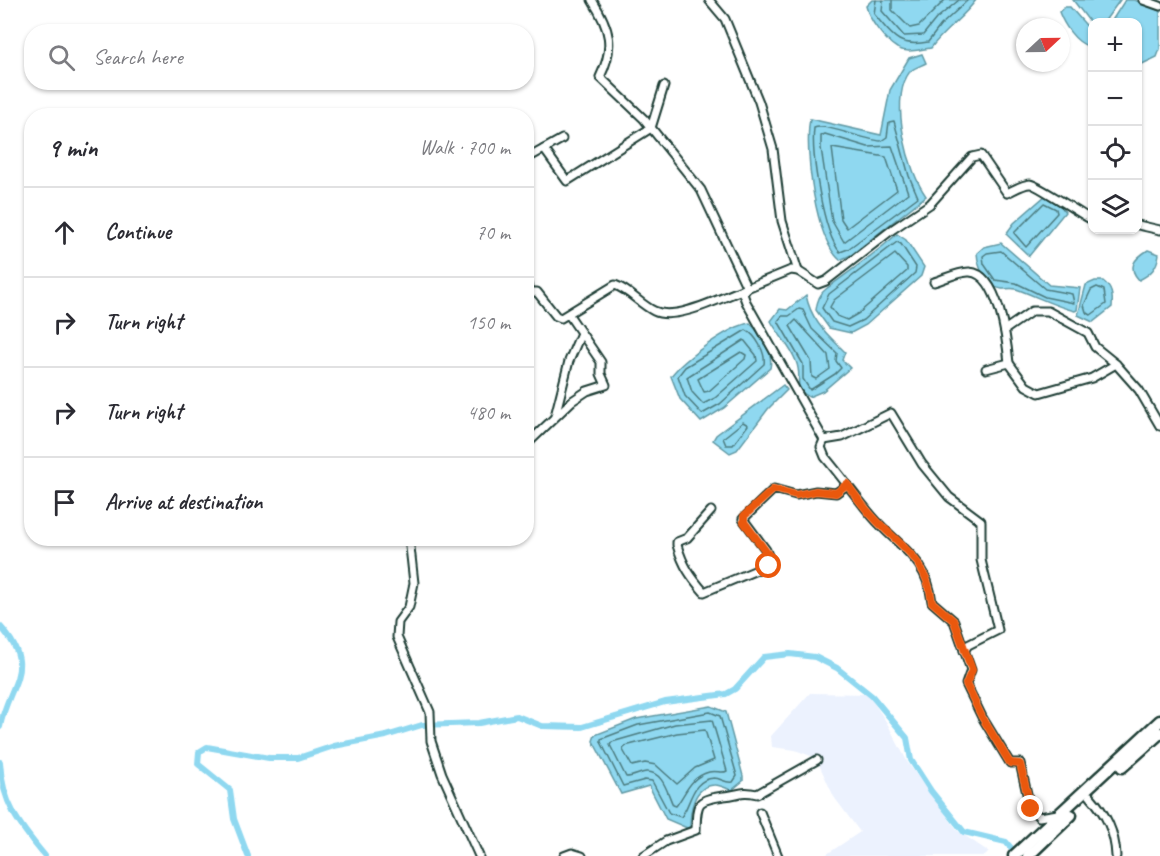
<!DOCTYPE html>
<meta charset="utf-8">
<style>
:root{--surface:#fff;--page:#f7f7f7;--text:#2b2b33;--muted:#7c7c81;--line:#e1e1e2}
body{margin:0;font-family:Caveat,sans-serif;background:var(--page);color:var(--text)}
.controls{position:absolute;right:18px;top:18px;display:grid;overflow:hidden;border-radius:12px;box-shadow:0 2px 4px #0004}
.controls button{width:54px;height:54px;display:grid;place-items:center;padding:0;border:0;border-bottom:2px solid var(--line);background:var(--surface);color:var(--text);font:30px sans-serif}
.compass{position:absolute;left:1016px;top:18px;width:54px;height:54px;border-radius:50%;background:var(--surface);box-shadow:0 2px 4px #0004;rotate:68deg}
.stop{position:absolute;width:18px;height:18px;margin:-14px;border:4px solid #ea580c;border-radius:50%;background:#fff}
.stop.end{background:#ea580c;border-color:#fff;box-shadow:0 2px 6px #0008}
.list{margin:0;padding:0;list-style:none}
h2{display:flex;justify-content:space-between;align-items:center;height:78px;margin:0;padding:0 24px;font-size:26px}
h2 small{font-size:20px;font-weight:400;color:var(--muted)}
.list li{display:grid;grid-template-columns:39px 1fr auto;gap:18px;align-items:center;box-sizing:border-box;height:90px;padding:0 24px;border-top:2px solid var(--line)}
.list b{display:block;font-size:22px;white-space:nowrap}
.list em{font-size:20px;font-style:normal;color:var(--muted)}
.icon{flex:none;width:33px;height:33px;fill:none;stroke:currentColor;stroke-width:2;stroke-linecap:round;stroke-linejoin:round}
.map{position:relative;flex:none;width:1160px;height:856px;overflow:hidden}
.search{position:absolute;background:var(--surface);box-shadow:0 2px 4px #0004;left:24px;top:24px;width:510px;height:66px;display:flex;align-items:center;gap:15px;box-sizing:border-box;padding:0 21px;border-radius:24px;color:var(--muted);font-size:22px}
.panel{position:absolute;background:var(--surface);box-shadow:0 2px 4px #0004;left:24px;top:108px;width:510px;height:438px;border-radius:24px}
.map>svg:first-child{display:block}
</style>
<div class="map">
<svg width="1160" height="856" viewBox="0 0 1160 856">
<rect width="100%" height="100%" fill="#fff"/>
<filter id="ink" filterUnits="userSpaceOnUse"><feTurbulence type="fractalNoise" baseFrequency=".0167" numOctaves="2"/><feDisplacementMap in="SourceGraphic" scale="12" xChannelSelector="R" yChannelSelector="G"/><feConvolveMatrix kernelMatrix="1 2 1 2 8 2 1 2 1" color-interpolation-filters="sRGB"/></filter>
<g filter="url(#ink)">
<path fill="#ecf2fe" d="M810,693L868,694L887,723L908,763L958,831L989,852L985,856H824L860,832L834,797L816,758L795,750L772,747L771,736Z"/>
<g fill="#8fd8f0" stroke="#629aa5" stroke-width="1.5">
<path d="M872,0H976C963,18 944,30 931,48C921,49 906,54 897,48C885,41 869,20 866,6Z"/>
<path d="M1073,0H1120L1104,22H1092V25Z"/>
<path d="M1125,0H1135L1160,11V49L1157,57L1138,66V22H1111Z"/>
<path d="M1064,7H1070L1092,32V44L1088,46C1075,42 1064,25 1059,12Z"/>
<path d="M922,54L926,63C919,67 911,68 907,76C891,105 908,171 926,196L851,255L840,260C815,239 804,149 810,119L881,135L890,90L909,58Z"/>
<path d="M1045,196L1061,206L1065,212L1029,256L1006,234L1014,223Z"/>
<path d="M897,234L906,240L924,267L921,276L866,325L851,333L829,328L816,310C817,302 819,294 826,289C850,271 875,254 897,234Z"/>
<path d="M1001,243L1049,285L1080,288L1077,310L1075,311C1054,306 1036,296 1016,289C1011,288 1007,289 1002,289C985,287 978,267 977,253L984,247Z"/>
<path d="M1148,250L1159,254C1157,268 1151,274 1139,280C1127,267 1134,259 1148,250Z"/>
<path d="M1095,281H1103C1112,288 1113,296 1112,307L1093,322L1078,315L1086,285Z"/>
<path d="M806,295C811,321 827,334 845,352L842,360L850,368L823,391L809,397C793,388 801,380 798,368C795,352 779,336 771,321L780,309L787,310Z"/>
<path d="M750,323C761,335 774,351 770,368L724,408L701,422L680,399L671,376C683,360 729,326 750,323Z"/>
<path d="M783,385L787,390L768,409L737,450L730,453L713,440L716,435Z"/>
<path d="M711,706L726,712L743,776V781L732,790C726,789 720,784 714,785C693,786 690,812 690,827L687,828L666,819L649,786L621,794L593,741L595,735L636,719Z"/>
</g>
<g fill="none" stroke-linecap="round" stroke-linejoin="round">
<g stroke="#4c7b7f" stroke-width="1.5">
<path d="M876,0L874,14C892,35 897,48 928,42L941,25L968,0"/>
<path d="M883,0L882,11L904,36L923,35L936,19L959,0"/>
<path d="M892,0V10L910,28L919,26L945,0"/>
<path d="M894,121L909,176L918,197L848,249L840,252C823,233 811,154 814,128C826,123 864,140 881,141L887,137L889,122Z"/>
<path d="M825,134L868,147L892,146L908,193L844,242L832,221L821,148V136Z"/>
<path d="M832,148L886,157L897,190L847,228L841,219Z"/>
<path d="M1044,203L1056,209L1057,213L1026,247L1014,233Z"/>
<path d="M897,242L901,244L916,267L915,273L863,320L848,327L832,322L822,308L829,294Z"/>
<path d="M1001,251L1045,289L1072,294L1074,303L1045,297L1016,283L995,280L984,264L983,256L987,253Z"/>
<path d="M895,254L907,267V271L859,313L847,320L837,316L830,307L834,300Z"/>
<path d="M1097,287L1104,290L1106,304L1091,315L1086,312L1084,305L1091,290Z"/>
<path d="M799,309L803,310L812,329L837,353L836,361L841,368L835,374L810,390L803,379V364L778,321L782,316H789Z"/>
<path d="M796,320L828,355L830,369L816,379L812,377L811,361L790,326Z"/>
<path d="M746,330C756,335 766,353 764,364L720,404L702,414L685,396L678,376L685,367Z"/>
<path d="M744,340L756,355L757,361L715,398L703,404L692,392L687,377Z"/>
<path d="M741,352L746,355L745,359L709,391L704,392L698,379Z"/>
<path d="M743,422L748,425L733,445H726L723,438Z"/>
<path d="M710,712L720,716L737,776L733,782C726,784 721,778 714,778C691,779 691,805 681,817L669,813L652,781L645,780L623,786L601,742V739L638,725Z"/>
<path d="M712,720L727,771C722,774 716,770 709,772C690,777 686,793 676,806L673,805C667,792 663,771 646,772C639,773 633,777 626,777L610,745L612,742L675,724Z"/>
<path d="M705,730L714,760L695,768L677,784L656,765L645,763L632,766L623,750L625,746L677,733Z"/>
</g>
<g stroke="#8fd8f0" stroke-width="6">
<path d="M0,626C39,669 8,683 0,727"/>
<path d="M0,762C2,803 19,825 45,856"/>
<path d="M248,856L234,819L230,790L198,764L199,752L207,747L269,758H298L334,746L386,736L422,725L479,723L517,716L542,726L582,727L665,702L726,694L735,689L764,657L790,654L815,657L837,668L872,696L907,738L911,760L931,791L964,832L1006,842L1016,854"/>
</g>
<g stroke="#1f3d34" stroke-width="11">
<g id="minor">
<path d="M592,0C610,28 615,47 600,77L644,119L701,190L747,288L791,270L798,271L818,284L826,281L893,229L930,204L972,157L981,155L1007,193C1014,190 1023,184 1030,184C1036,184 1081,214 1092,220"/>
<path d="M709,0L725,19L759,102L773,149L782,221L798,271"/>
<path d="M1143,0L1160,6"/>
<path d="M544,149L567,181L651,128L664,86"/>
<path d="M526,159L562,139"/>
<path d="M1138,225L1160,230"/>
<path d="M526,277L530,291"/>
<path d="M934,282C944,279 960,271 970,272C999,274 1007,342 1009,363"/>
<path d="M526,292H537L556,316L561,318L615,285C629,290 640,304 654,311C676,322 724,296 747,288L743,294L746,302L824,440L842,437L891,413L922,464L949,497L981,521V560L998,630L968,645L964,651"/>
<path d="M1006,329L1032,311H1048L1088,333L1095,347L1116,364"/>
<path d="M986,369L1009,363L1026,386L1039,393L1092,378L1116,364L1139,390L1160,426"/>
<path d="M555,416L569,361L581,333"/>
<path d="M824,440L821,447L825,457C841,476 856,497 872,516C898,547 927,557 932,602L954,621L971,670L966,684L982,717L1010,763H1020L1030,807L1039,817L1058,814"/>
<path d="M526,445L572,401L587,391L606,385L601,374V362L569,315"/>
<path d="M711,511L687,538L677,542V545C683,566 691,577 704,592L771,564L766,550L743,519L774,489L796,495L816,491L836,493L847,485"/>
<path d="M409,538L414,583L409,607L398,622L397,637L430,712L431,741L442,774L479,856"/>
<path d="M1090,796C1106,814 1115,832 1116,856"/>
<path d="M760,812L778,856"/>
<path d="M564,856L572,853L582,856"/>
<path d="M643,856L666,841L696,830C697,802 696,800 724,796C740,795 740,790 757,794L817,760"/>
</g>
</g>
<g stroke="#1f3d34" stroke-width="15">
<g id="highway">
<path d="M1122,767L1160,733"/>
<path d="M1014,856L1160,721"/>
<path d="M1028,856L1071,815"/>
</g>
</g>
<use href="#minor" stroke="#fff" stroke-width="7"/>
<use href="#highway" stroke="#fff" stroke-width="10"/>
</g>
</g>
<g fill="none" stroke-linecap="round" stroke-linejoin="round" filter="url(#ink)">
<path stroke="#ea580c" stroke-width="8" d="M769,566L770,557L744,522V516L774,489L796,495L816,491L836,493L847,484C856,496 864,508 874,518C901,547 927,559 932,602L954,621L972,670L966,684L982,717L1010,763L1020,764L1031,809"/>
</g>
</svg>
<div class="controls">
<button>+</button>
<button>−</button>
<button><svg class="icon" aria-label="locate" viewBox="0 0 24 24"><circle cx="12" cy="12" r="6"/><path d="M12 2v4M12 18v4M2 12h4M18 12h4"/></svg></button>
<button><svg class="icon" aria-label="layers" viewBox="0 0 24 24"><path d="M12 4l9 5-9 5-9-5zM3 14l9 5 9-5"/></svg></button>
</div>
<svg class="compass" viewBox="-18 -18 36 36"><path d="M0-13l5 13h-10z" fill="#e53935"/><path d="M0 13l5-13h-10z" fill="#7c7c81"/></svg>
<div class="stop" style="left:769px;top:566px"></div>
<div class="stop end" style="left:1031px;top:809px"></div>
<div class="search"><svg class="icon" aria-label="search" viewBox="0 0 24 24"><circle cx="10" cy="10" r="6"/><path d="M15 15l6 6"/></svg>Search here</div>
<section class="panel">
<h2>9 min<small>Walk · 700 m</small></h2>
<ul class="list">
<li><svg class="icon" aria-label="ahead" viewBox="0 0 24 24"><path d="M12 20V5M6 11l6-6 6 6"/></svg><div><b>Continue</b></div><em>70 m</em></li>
<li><svg class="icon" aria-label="right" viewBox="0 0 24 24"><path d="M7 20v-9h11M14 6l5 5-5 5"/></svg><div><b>Turn right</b></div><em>150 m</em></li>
<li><svg class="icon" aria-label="right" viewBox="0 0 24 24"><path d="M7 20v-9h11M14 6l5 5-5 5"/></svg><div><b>Turn right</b></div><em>480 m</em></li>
<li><svg class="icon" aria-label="arrive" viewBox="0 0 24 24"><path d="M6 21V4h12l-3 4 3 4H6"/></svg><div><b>Arrive at destination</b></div></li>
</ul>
</section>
</div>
